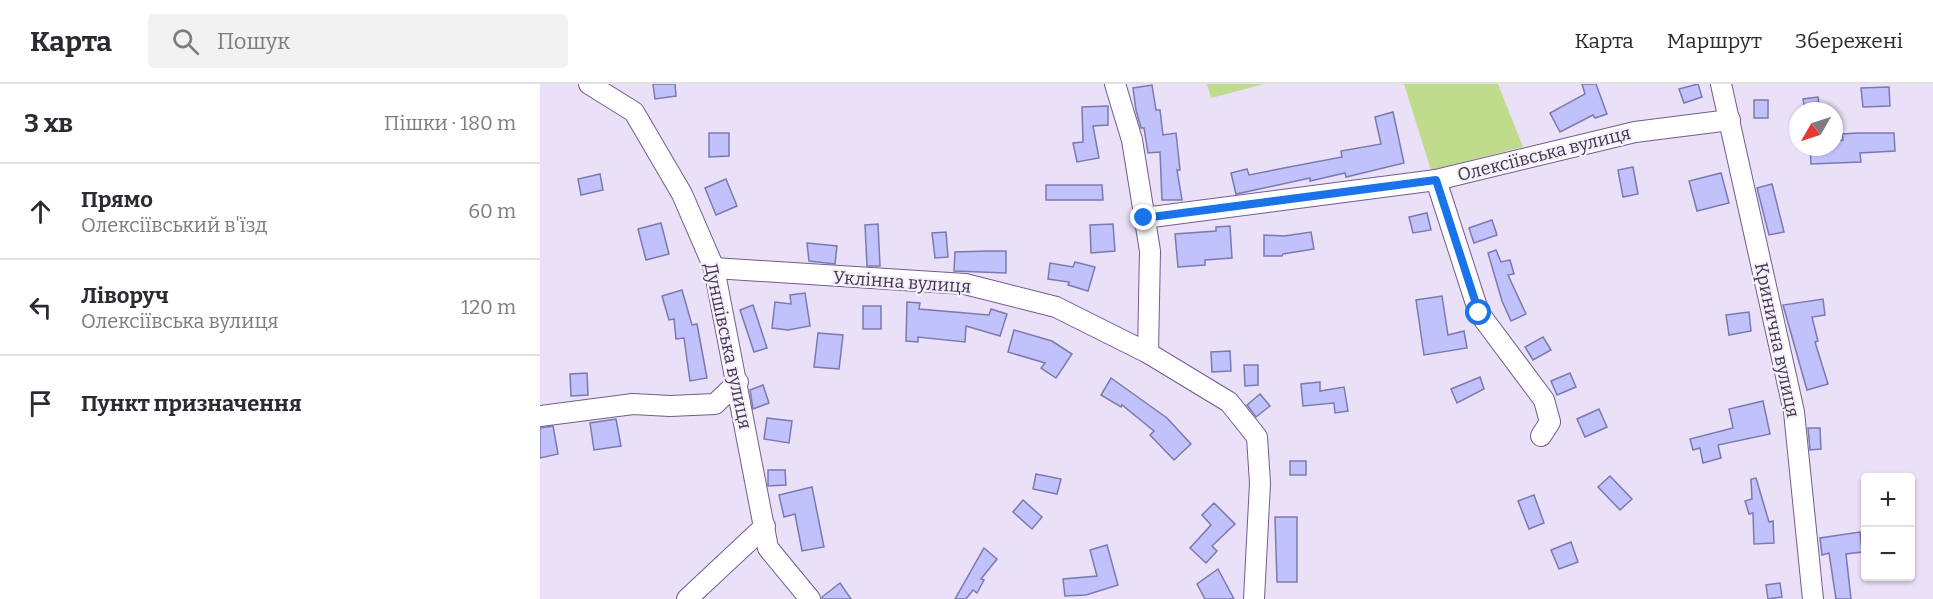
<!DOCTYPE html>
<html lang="uk">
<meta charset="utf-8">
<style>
:root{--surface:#fff;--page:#f2f2f3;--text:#2b2b33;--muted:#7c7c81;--line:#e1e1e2}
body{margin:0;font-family:Bitter,serif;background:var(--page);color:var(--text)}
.controls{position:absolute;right:18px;bottom:18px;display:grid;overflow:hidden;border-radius:6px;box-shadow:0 2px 4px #0004}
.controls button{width:54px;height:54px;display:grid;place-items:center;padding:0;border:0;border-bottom:2px solid var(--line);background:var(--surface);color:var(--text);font:30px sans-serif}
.compass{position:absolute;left:1249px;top:18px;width:54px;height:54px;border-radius:50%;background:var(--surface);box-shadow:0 2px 4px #0004;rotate:231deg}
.stop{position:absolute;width:18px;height:18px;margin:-14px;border:4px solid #1a73e8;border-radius:50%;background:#fff}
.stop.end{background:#1a73e8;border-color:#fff;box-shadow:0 2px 6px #0008}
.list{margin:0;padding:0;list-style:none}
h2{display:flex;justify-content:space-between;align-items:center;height:78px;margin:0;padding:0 24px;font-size:26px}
h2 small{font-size:20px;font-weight:400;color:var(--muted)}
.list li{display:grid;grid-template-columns:39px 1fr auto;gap:18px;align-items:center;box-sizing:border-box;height:96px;padding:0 24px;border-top:2px solid var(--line)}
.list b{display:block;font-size:22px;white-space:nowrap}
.list p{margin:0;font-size:20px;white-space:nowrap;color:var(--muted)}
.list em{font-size:20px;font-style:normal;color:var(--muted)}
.icon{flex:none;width:33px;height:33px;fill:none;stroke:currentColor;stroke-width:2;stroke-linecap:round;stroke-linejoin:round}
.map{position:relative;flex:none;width:1393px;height:515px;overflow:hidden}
header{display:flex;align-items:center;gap:36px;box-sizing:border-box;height:84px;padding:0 30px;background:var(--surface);border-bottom:2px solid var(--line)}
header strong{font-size:28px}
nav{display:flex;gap:33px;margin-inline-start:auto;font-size:21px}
.search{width:420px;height:54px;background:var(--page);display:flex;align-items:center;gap:15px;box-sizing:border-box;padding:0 21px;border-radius:6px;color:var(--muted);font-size:22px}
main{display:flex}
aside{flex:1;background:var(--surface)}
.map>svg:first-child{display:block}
</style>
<header>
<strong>Карта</strong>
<div class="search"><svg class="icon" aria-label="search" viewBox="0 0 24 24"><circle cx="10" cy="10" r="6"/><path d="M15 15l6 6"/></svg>Пошук</div>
<nav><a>Карта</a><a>Маршрут</a><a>Збережені</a></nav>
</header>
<main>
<aside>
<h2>3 хв<small>Пішки · 180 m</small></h2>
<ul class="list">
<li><svg class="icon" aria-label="ahead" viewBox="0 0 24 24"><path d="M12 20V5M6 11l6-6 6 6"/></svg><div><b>Прямо</b><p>Олексіївський в'їзд</p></div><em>60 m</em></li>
<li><svg class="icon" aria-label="left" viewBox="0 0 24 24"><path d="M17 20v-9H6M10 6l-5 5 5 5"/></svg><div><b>Ліворуч</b><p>Олексіївська вулиця</p></div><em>120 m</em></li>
<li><svg class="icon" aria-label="arrive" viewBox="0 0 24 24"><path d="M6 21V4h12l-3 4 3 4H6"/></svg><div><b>Пункт призначення</b></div></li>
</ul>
</aside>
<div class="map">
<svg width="1393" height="515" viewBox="0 0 1393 515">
<rect width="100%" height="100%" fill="#eae0f7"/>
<g fill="#bfdb8c">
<path d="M667,0H724L671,14Z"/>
<path d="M864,0H958L983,63L891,86Z"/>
</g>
<g fill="#c1c1fb" stroke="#7b7ab0" stroke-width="1.5">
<path d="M113,0H135L136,12L115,15Z"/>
<path d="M1042,0H1056L1067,30L1055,34L1053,31L1020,48L1010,29L1045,10Z"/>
<path d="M1158,0L1162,13L1144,19L1139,5Z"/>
<path d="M612,1L616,26H620L623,51L636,49L640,86H637L642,116H622L620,68L608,69L604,44H601L596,26L593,4Z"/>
<path d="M1349,3L1350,22L1323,23L1321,4Z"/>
<path d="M1278,13L1280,27H1265L1263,15Z"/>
<rect x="1214" y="16" width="14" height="18"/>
<path d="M568,22V41L553,42L559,74L537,78L533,59L543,58L542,23Z"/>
<path d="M853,28L864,79L806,93L805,89L770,97V94L696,110L691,89L707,85L709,91L744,84L802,73L801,67L841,60L835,33Z"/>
<path d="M169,49H189V72L169,73Z"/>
<path d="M1318,49H1354L1355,67L1320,69L1321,78L1271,80L1270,63H1294V57L1303,56L1302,50Z"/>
<path d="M1093,83L1098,110L1083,113L1078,86Z"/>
<path d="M1181,89L1189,119L1157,127L1149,97Z"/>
<path d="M60,90L63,106L41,111L38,95Z"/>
<path d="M186,95L197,122L176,131L165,104Z"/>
<path d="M1232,100L1244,148L1229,151L1217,104Z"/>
<path d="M506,101H562L563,116H506Z"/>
<path d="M887,129L891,146L873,149L869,133Z"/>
<path d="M952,136L957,151L934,159L929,144Z"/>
<path d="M121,139L129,170L106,176L98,145Z"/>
<path d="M338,140L340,182H327L325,141Z"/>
<path d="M573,140L575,167L551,169L550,141Z"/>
<path d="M690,142L692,174L665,176V181L638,183L635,150L676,147V143Z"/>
<path d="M406,148L408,173L395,174L392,149Z"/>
<path d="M771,148L774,165L743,170L742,172H724V151L744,152Z"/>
<path d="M267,159L297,162L295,180L269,177Z"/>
<path d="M956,166L961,178L970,176L974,190L968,191L986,230L971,237L962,217L948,169Z"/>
<path d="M448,167H466V189L414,187L415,168Z"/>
<path d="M535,178L555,183L548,207L528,201L529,198L508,195L510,179L533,183Z"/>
<path d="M142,206L152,241L157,240L167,294L150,297L144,254L136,255L134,235L129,236L122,212Z"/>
<path d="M265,209L270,242L248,246L232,244L235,218L251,220L250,211Z"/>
<path d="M902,212L908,251L924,247L927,264L884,271L876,216Z"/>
<path d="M1283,215L1285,231L1272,233L1278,257L1275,258L1288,300L1267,306L1243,221Z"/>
<path d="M367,218L380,219L379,225L449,231L451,225L467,230L460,252L426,242L425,258L378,253V258L366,257Z"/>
<path d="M213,221L227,264L214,268L200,226Z"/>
<rect x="323" y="222" width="18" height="23"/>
<path d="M1209,228L1211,247L1189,251L1186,231Z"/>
<path d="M474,246L512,257L532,270L516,294L501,284L505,279L468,268Z"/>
<path d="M278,249L303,251L299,285L274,283Z"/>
<path d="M1003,253L1011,266L993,276L985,263Z"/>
<path d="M690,267L691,287L672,288L671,268Z"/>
<path d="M704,281H718V301L705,302Z"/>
<path d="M47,289L48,311L31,312L30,290Z"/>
<path d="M1030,289L1036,303L1017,311L1011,297Z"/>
<path d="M940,293L944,305L917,319L911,305Z"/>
<path d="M571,294L627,334L651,360L634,376L610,351L614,347L582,321L581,323L561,311Z"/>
<path d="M780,298V307L804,303L808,327L795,329L794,319L763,322L761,300Z"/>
<path d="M223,301L229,319L213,325L210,306Z"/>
<path d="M720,310L730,322L716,333L707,321Z"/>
<path d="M1223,317L1230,350L1178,361L1181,374L1163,379L1160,364L1153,366L1150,355L1193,344L1189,325Z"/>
<path d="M1059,325L1067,343L1045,353L1037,335Z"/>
<path d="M227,334L252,337L249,359L224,355Z"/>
<path d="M76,335L81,362L54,366L50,339Z"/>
<path d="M13,342L18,370L0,374V344Z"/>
<path d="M1268,344H1280L1281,365L1270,366Z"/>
<rect x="750" y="377" width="16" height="14"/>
<path d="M228,386H245L246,401L228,402Z"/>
<path d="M496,390L521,395L517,410L493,405Z"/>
<path d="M1070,392L1092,415L1080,426L1058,403Z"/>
<path d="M1216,394L1229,438L1233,437L1234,459L1214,460L1213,429L1209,430L1205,417L1212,415L1211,395Z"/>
<path d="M272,403L284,463L262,467L255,430L244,433L239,411Z"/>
<path d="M994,411L1004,439L989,445L978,417Z"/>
<path d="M483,416L502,433L492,445L473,428Z"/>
<path d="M674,419L695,440L672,462L677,467L666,479L650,464L671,441L662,431Z"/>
<path d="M735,433H757V498H737Z"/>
<path d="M1320,448L1322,468L1306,470L1311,515H1296L1289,469L1282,471L1280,454Z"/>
<path d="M1031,458L1038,478L1019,485L1011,466Z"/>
<path d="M567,461L578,501L546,511L525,512L523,495L557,492L550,466Z"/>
<path d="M444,464L457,475L441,495L444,496L437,509L433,506L426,515H415Z"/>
<path d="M678,485L694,515H665L657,500Z"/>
<path d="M300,499L311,515H282V513Z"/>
<path d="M1240,499L1242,513L1228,515L1226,501Z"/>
</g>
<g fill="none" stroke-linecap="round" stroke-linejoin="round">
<g stroke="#725c8d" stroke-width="22">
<g id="minor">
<path d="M49,0L94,28L142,110L174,184L228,464L270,515"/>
<path d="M575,0L592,56L610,167L608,269"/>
<path d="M1181,0L1254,328L1273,515"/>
<path d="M896,96L939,229L1004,316L1010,338L1001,352"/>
<path d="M604,134L896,96L1095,48L1190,36"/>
<path d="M174,184L425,200L516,223L608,269L689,318L717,353L720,399L714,515"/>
<path d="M0,332L93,320L130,322L175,320L198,298"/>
<path d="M147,515L225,442"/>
</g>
</g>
<use href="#minor" stroke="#fff" stroke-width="20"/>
</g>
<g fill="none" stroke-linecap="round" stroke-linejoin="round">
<path stroke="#1a73e8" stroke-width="8" d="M604,134L896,96L939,229"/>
</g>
<g text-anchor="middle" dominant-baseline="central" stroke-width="4.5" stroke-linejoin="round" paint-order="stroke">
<g font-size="18" fill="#41374e" stroke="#f5f0fc">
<text transform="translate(1004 70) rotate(-14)">Олексіївська вулиця</text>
<text transform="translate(362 198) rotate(4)">Уклінна вулиця</text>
<text transform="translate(1237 256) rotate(78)">Кринична вулиця</text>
<text transform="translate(188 262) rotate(78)">Дуншівська вулиця</text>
</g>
</g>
</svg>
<div class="controls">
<button>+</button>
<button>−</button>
</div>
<svg class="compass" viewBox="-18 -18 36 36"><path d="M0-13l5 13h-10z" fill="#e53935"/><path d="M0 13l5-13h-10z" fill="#7c7c81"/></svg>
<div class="stop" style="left:939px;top:229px"></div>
<div class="stop end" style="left:604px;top:134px"></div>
</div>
</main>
